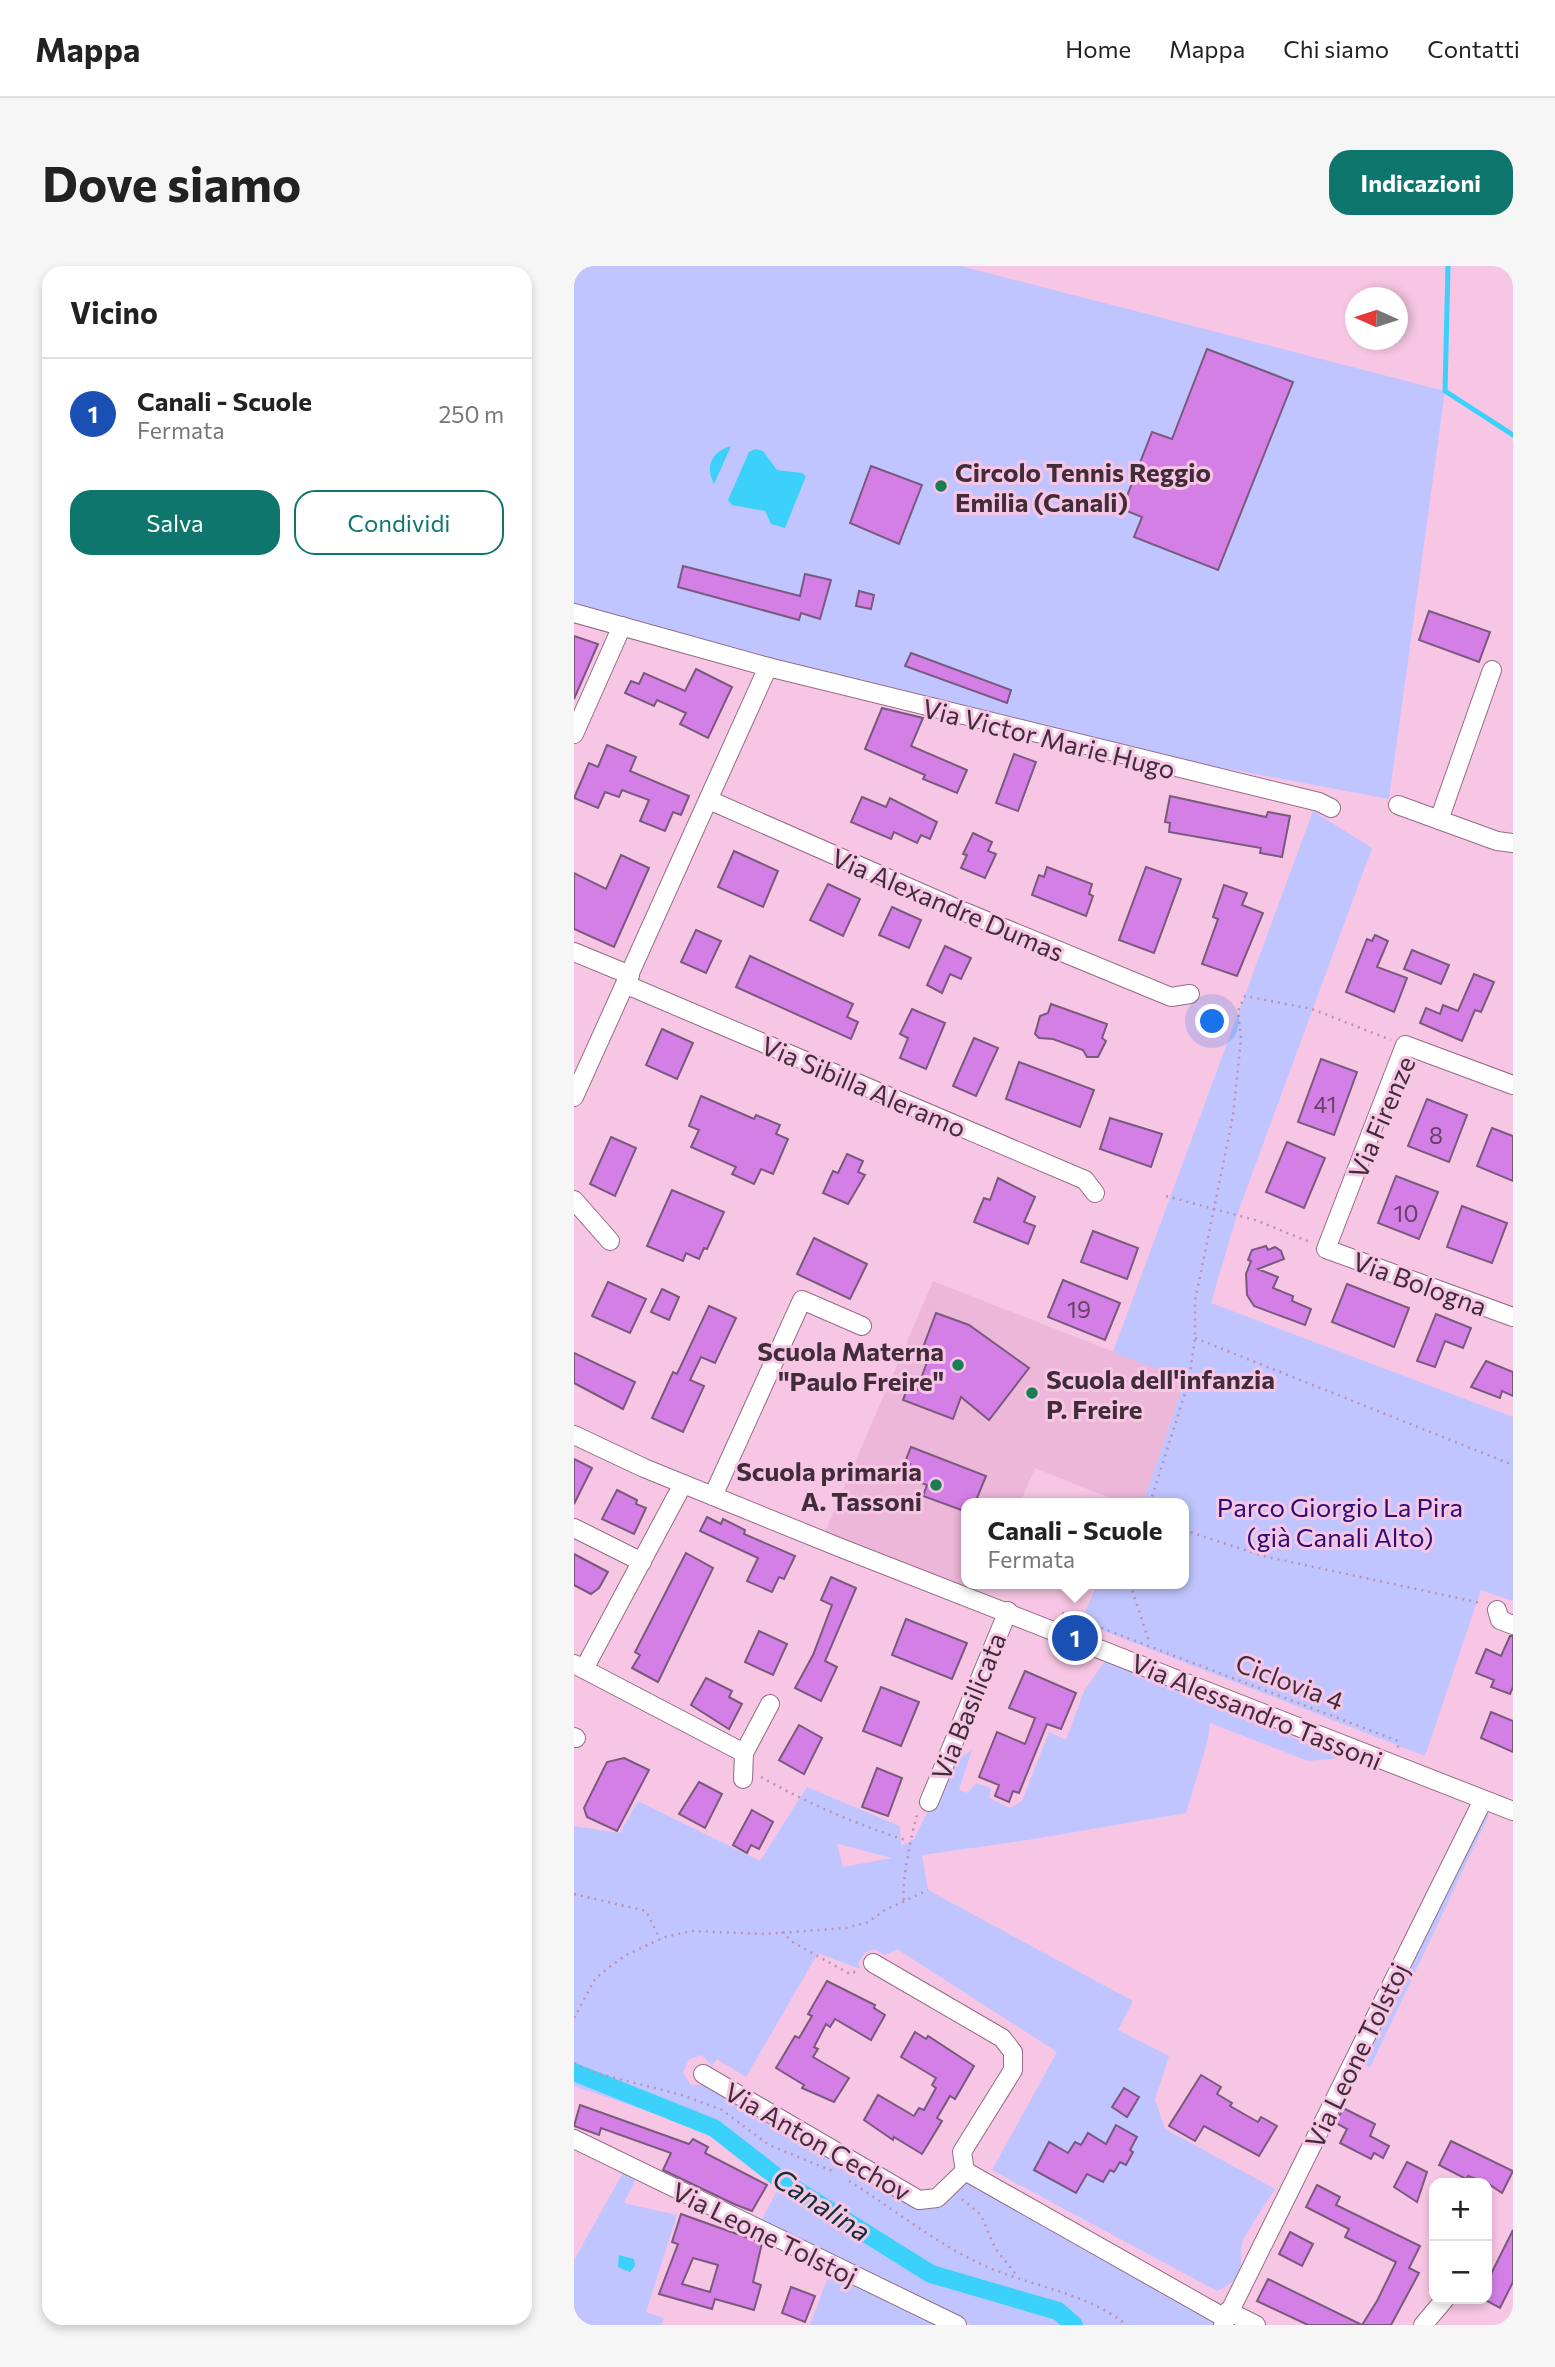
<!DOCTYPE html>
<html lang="it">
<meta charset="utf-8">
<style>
:root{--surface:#fff;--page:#f6f6f6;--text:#222;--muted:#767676;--line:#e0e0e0;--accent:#0f766e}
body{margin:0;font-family:Commissioner,sans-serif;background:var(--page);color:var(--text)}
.controls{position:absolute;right:21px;bottom:21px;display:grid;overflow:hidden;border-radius:14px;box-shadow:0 4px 10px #0003}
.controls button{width:63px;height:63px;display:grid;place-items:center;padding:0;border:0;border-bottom:2px solid var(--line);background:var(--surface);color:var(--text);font:35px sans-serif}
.compass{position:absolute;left:771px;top:21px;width:63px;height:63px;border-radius:50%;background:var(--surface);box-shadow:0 4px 10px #0003;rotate:273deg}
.you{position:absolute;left:639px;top:756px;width:24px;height:24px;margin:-18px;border:5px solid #fff;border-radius:50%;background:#1a73e8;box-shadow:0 0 0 10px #1a73e833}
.badge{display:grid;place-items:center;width:46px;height:46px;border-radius:50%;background:var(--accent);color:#fff;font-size:23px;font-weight:700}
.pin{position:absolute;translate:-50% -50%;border:4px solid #fff;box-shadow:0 2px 7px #0006}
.popup{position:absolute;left:387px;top:1232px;width:228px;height:91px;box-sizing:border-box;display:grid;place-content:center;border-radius:14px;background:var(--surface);filter:drop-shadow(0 2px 5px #0005);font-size:23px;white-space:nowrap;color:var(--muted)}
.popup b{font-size:26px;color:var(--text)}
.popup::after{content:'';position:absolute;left:50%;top:100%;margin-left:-14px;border:14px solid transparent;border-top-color:var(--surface)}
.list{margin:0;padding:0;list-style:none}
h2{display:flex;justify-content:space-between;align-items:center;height:91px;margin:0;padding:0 28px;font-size:30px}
h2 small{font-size:23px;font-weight:400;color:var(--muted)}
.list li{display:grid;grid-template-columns:46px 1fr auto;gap:21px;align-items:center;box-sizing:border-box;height:112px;padding:0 28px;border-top:2px solid var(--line)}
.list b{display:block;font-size:26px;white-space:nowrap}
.list p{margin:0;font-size:23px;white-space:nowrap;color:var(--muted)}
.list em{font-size:23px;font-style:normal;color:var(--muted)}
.actions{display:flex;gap:14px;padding:21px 28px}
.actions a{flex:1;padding:16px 0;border:2px solid var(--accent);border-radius:21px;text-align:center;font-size:24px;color:var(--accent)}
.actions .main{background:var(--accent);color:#fff}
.map{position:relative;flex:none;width:939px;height:2059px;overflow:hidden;border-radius:21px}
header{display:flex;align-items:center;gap:42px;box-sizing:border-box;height:98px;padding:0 35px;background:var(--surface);border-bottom:2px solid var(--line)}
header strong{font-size:33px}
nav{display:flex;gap:38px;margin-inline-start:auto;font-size:24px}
.intro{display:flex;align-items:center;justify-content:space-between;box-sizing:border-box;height:168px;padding:0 42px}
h1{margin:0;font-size:49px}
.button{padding:18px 32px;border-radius:21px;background:var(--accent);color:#fff;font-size:24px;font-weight:700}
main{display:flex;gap:42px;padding:0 42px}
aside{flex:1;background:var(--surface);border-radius:21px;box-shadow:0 4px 10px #0003}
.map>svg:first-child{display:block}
</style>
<header>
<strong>Mappa</strong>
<nav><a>Home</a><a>Mappa</a><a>Chi siamo</a><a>Contatti</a></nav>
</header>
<div class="intro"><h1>Dove siamo</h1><a class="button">Indicazioni</a></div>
<main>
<aside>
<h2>Vicino<small></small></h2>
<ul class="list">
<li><span class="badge" style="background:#1a4fb4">1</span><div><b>Canali - Scuole</b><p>Fermata</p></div><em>250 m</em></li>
</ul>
<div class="actions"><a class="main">Salva</a><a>Condividi</a></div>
</aside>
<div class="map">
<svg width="939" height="2059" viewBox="0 0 939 2059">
<rect width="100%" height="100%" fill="#f7c6e4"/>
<path fill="#edb7d9" d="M359,1015L611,1114L569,1237H548L461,1202L446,1237H392V1316L388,1329L248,1273Z"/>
<g fill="#c0c5ff" fill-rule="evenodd">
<path d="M0,0H387L871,125L815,533L634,499L252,409L0,338Z"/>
<path d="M739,545L798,582L663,949L637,1037L939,1151V1335L907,1324L851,1490L507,1356L523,1318H610V1237H569L611,1114L539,1086Z"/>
<path d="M533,1392L766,1492L734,1495L636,1457L634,1474L612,1547L454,1574L348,1589L354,1624L559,1735L544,1764L595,1790L581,1834L591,1863L701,1923C691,1939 680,1954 671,1971C659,1994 681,2008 643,2025L418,1904L483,1786L323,1683L311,1689L300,1683L292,1686L284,1697L286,1703L244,1687L172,1811L143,1793L138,1800L128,1789L115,1793L109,1807L117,1819H133L144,1824L344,1944L365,1939L396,1912L645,2056L644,2059H397L186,1957L208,1915L136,1867L0,1820V1560L46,1567L64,1535L186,1595L233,1521L326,1560L327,1580L340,1573L378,1497L398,1484L385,1524L394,1527L402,1517L417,1522L415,1532L436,1542L448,1535L475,1466L492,1474L510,1425ZM263,1578H264L318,1592L269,1601Z"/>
<path d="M904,1545L915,1549L796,1802L781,1793Z"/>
<path d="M50,1905L62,1913L50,1937L103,1949L72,2046L90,2052L87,2059H0V1994Z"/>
<path d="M256,2005L373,2059H236Z"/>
</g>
<g fill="#3bd1fa">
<path d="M157,180L140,218C131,200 137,186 157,180Z"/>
<path d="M181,183L189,185L203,204L228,207L232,210L211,262L197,258L191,245L158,239L154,234L175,186Z"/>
<path d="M45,1989L60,1993L61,2000L56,2006L44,2001Z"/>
</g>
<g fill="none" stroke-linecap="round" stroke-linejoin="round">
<path stroke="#3bd1fa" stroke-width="5" d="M874,0L871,125L939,169"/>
<path stroke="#3bd1fa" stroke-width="18" d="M0,1806L140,1862L208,1915L357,2008L484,2045L500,2059"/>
</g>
<g fill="#d47fe5" stroke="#795a7e" stroke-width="2" fill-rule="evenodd">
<path d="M633,83L719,116L644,304L560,271L568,251L548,243L578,166L598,173Z"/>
<path d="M297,200L348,219L325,278L276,257Z"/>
<path d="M109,300L226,330L231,308L257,314L246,353L227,347L225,354L104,321Z"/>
<path d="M285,325L300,329L297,343L282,340Z"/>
<path d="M855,345L916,366L905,396L845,374Z"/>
<path d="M0,370L24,378L0,433Z"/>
<path d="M337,387L437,424L433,437L331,400Z"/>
<path d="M122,403L158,421L134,472L106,458L112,447L83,434L80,440L51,427L57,415L65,418L70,407L111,425Z"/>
<path d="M308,442L349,452L337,480L393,504L383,527L349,513L351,509L291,483Z"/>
<path d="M33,479L62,491L56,505L115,530L107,549L99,546L91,565L66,555L75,534L48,524L45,531L31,526L24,542L0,532L15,497L24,501Z"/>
<path d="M440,488L462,496L444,545L422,537Z"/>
<path d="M596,530L692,551L694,546L716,550L708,591L686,587L687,582L595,566L596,557L591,556Z"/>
<path d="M288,531L312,541L316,532L363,556L356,573L347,569L343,577L320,566L317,573L277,556Z"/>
<path d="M399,567L418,576L414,585L422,588L411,612L387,602L393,589L389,588Z"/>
<path d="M160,585L204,605L189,641L144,621Z"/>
<path d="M47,589L75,602L40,681L0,663V607L32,623Z"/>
<path d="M473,601L518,618L515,628L519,630L512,650L458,629L465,609L470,611Z"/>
<path d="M572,601L607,613L580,687L545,674Z"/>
<path d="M254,618L286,633L269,670L236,654Z"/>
<path d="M650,619L673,627L668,639L689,647L663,710L628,698L644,653L639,651Z"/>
<path d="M318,641L347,654L335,682L305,669Z"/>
<path d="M122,664L147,675L132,707L107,696Z"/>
<path d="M801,669L814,675L803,701L833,712L820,746L772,726L793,673L798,675Z"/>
<path d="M371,680L397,692L387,713L376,708L368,727L353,719Z"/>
<path d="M838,684L875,699L867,718L830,703Z"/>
<path d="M176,690L279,738L273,751L284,756L277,773L162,721Z"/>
<path d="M900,708L920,716L907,746L901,744L888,775L846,757L852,742L866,748L869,739L884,745Z"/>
<path d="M477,738L533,758L528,772L532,775L524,791H513L509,784L479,773L465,772L461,768L466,750L474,747Z"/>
<path d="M338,743L371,757L352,803L326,792L334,772L326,768Z"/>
<path d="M88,763L119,777L103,813L72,799Z"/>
<path d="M400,772L424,782L402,830L379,820Z"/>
<path d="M747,793L783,806L760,869L724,856Z"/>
<path d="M445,796L520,824L506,861L432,833Z"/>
<path d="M127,830L180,853L182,849L206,859L202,868L214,873L199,908L187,903L180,918L158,908L162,901L117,881L125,864L115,860Z"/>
<path d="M853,833L893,849L875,896L834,880Z"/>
<path d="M536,852L588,868L577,901L526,883Z"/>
<path d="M918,862L939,870V915L903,900Z"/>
<path d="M37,871L62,882L41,930L16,918Z"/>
<path d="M713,876L751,892L730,942L692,926Z"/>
<path d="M273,888L289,895L284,906L291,909L274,938L249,927L259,905L264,907Z"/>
<path d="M822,910L864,926L845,973L804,957Z"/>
<path d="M424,912L461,931L450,956L461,960L454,978L400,956L410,932L416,934Z"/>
<path d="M98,924L150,946L133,983L130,982L125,993L112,987L109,995L73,980Z"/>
<path d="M888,940L933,957L918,997L873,981Z"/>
<path d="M519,965L564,982L553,1013L507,996Z"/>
<path d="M240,972L293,998L276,1033L223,1008Z"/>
<path d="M692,980L694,984L701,981L707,985L710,993L684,1003L704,1011L699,1022L719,1030L718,1035L737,1043L731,1059L680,1040L673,1029L672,1008L677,995L674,994L678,984Z"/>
<path d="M489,1014L546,1037L531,1074L474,1051Z"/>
<path d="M34,1016L72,1033L56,1067L18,1050Z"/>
<path d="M773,1018L835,1042L820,1081L758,1056Z"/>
<path d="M88,1023L105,1031L95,1054L77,1046Z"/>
<path d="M135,1040L162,1052L141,1097L127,1091L116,1114L130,1120L109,1166L78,1152L99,1106L103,1108Z"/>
<path d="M362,1047L395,1059L455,1102L415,1154L387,1131L379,1153L329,1134L334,1121L343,1124L353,1096L345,1092Z"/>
<path d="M862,1048L897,1062L889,1082L871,1075L861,1101L843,1095Z"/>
<path d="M0,1087L61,1116L49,1143L0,1117Z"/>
<path d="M912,1095L939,1106V1130L928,1125L926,1132L897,1121Z"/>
<path d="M337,1181L412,1210L401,1237H393V1246L349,1230L353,1219L331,1211L336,1198L331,1196Z"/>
<path d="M0,1193L18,1202L0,1238Z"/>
<path d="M43,1224L63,1234L62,1238L72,1242L60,1268L28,1253Z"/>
<path d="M133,1251L147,1258L149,1253L171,1264L170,1268L221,1290L210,1313L205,1311L198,1326L173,1315L184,1292L126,1265Z"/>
<path d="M112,1287L139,1302L84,1416L58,1402L66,1389L61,1386Z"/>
<path d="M0,1288L34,1306L25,1322L17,1328L0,1319Z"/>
<path d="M257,1311L282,1322L251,1395L263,1401L247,1435L221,1422L239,1389L258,1339L247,1334Z"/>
<path d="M332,1353L393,1377L378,1413L318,1389Z"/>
<path d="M185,1365L213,1378L199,1409L171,1396Z"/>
<path d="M936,1370H939V1421L936,1428L917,1421L920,1414L902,1407L912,1383L927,1390Z"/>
<path d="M451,1405L502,1427L487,1463L473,1458L445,1527L439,1525L435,1536L421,1530L425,1519L405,1511L423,1466L451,1478L461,1452L435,1442Z"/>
<path d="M132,1412L158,1425L155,1431L168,1438L155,1463L117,1439Z"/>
<path d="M307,1421L345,1436L327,1480L289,1465Z"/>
<path d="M917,1446L939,1455V1486L907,1472Z"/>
<path d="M225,1459L248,1472L230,1508L205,1494Z"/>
<path d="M50,1492L75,1504L43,1565L13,1551L10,1542L33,1496Z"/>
<path d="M303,1502L328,1512L314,1550L288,1541Z"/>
<path d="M125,1516L148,1528L131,1562L105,1548Z"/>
<path d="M178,1544L199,1556L185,1583L177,1579L173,1587L159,1579Z"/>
<path d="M253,1715L301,1739L300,1742L311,1749L297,1774L261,1753L256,1761L252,1758L240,1781L244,1783L239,1791L275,1812L260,1836L228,1822L230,1819L202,1802L221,1770L225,1772L238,1750L234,1748Z"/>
<path d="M341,1766L352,1773L354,1770L400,1800L381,1833L376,1830L363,1852L368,1855L348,1888L320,1871L319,1874L290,1854L304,1829L340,1850L345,1842L350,1844L362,1822L358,1819L362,1812L327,1791Z"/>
<path d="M627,1809L647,1821L643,1828L658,1837L656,1840L684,1856L687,1851L703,1860L685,1890L630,1860L621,1875L595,1860Z"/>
<path d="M550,1822L565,1831L553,1851L538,1841Z"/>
<path d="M6,1839L115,1878L119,1873L134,1881L131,1887L193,1919L178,1945L160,1938L89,1904L97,1887L27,1862L25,1869L0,1860Z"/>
<path d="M769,1842L801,1858L796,1870L815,1880L809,1892L800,1887L797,1893L766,1877L773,1863L762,1857Z"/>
<path d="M542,1859L563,1871L556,1884L559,1886L552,1899L546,1896L540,1906L536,1904L529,1916L513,1908L502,1927L460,1904L475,1876L494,1887L501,1876L507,1879L514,1867L532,1878Z"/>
<path d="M877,1875L939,1905L928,1927L913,1917L894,1910L892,1913L865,1899Z"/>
<path d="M833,1896L853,1906L843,1936L820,1921Z"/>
<path d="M743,1919L766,1931L762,1939L846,1980L835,2002L845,2007L817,2059H734L683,2035L694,2013L788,2059L803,2035L822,1996L771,1971L775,1963L732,1941Z"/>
<path d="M107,1948L188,1977L179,2016L187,2019L180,2044L141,2033L138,2043L85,2028L104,1978L98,1976ZM119,1992L144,1999L136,2026L108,2018Z"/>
<path d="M939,1964V2016L926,2042L913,2035V2008L916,2010Z"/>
<path d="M716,1966L739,1978L728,2000L705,1988Z"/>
<path d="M217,2021L241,2030L231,2056L208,2047Z"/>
</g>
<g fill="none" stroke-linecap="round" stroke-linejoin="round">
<g stroke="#966b86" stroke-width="20">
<g id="minor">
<path d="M0,347L194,401L0,831"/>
<path d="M194,401L745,536L757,542"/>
<path d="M0,468L48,360"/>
<path d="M135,534L386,644L597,731L616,728"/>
<path d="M824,539L923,575L939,577"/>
<path d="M865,554L918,404"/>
<path d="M0,686L56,709"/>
<path d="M53,719L511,914L521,927"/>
<path d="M939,819L831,779L752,983L939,1051"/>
<path d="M0,934L36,975"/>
<path d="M0,1169L70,1202L267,1282L939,1545"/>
<path d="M139,1230L228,1034L288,1060"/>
<path d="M0,1262L68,1296"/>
<path d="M923,1344L926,1354L939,1359"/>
<path d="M0,1398L170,1487L196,1438"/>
<path d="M10,1403L109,1218"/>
<path d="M0,1471L2,1472"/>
<path d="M169,1513L170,1487"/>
<path d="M355,1536L434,1345"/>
<path d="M299,1697L428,1772L439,1786V1804L388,1886L391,1905L651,2052"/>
<path d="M129,1808L345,1934L363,1932L391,1905"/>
<path d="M0,1873L383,2059"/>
<path d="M654,2045L682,2059"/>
<path d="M649,2059L909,1534"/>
<path d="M849,2059L871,2033"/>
</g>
</g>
<g stroke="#bb94ac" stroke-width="2.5" stroke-dasharray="2 5" stroke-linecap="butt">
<path d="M592,930L681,954L736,976"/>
<path d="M621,1072L939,1199"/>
<path d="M576,1237L615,1115L621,1072V1035L659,850L667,772L664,745L671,730L738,743L817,774"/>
<path d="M610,1264L689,1290L907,1337"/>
<path d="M556,1318L576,1378"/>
<path d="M488,1347L824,1475V1483"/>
<path d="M187,1511C235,1538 282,1558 334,1575"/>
<path d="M0,1628L72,1645L86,1673"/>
<path d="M330,1634C327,1618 338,1566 343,1549"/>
<path d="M208,1666L220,1677L276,1708L283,1705"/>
<path d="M0,1752L21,1713L34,1702L52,1689L91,1671L117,1665L191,1668L272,1662L294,1656L311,1644L354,1624"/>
<path d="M0,1797L18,1806L108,1829L148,1844L195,1879L261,1906"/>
<path d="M275,1915C320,1943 362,1978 411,2000C459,2021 511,2026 553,2059"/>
<path d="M388,1933L407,1949L421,1982L444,2011"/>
</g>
<use href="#minor" stroke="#fff" stroke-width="18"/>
</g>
<g fill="#1b7d56" stroke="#f7c6e4" stroke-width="2.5">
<circle cx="367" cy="220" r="7"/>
<circle cx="384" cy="1099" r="7"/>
<circle cx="458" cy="1127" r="7"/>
<circle cx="362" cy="1219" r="7"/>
</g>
<g text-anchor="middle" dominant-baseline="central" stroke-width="6" stroke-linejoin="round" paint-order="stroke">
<g font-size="23" fill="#654264">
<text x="751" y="838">41</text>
<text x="862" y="869">8</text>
<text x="832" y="947">10</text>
<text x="505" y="1043">19</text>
</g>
<g font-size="26" font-weight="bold" fill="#402d39" stroke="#f7c6e4" text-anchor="start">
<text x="381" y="205">Circolo Tennis Reggio<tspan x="381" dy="30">Emilia (Canali)</tspan></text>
<text x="370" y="1084" text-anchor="end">Scuola Materna<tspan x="370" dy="30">"Paulo Freire"</tspan></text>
<text x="472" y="1112">Scuola dell'infanzia<tspan x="472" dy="30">P. Freire</tspan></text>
<text x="348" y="1204" text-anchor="end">Scuola primaria<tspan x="348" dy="30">A. Tassoni</tspan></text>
</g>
<g font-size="26" fill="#402d39" stroke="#f7c6e4">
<text transform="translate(475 472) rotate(14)">Via Victor Marie Hugo</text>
<text transform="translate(374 638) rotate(23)">Via Alexandre Dumas</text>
<text transform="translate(290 820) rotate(23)">Via Sibilla Aleramo</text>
<text transform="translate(807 851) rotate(-67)">Via Firenze</text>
<text transform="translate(846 1017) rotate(20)">Via Bologna</text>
<text transform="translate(716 1415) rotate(21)">Ciclovia 4</text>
<text transform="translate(394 1440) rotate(-68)">Via Basilicata</text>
<text transform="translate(683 1445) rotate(22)">Via Alessandro Tassoni</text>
<text transform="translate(782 1789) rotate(-64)">Via Leone Tolstoj</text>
<text transform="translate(244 1875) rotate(30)">Via Anton Cechov</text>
<text transform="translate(191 1967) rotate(26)">Via Leone Tolstoj</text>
</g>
<g font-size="26" fill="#270f77" stroke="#f7c6e4">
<text x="766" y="1240">Parco Giorgio La Pira<tspan x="766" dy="30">(già Canali Alto)</tspan></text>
</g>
<g font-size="28" font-style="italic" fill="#102e38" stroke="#f7c6e4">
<text transform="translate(248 1938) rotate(33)">Canalina</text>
</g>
</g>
</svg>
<div class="controls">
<button>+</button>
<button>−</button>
</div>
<svg class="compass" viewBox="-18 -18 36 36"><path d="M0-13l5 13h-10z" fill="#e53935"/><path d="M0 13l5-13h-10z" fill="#767676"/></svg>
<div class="you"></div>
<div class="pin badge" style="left:501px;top:1372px;background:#1a4fb4">1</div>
<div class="popup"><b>Canali - Scuole</b>Fermata</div>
</div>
</main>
